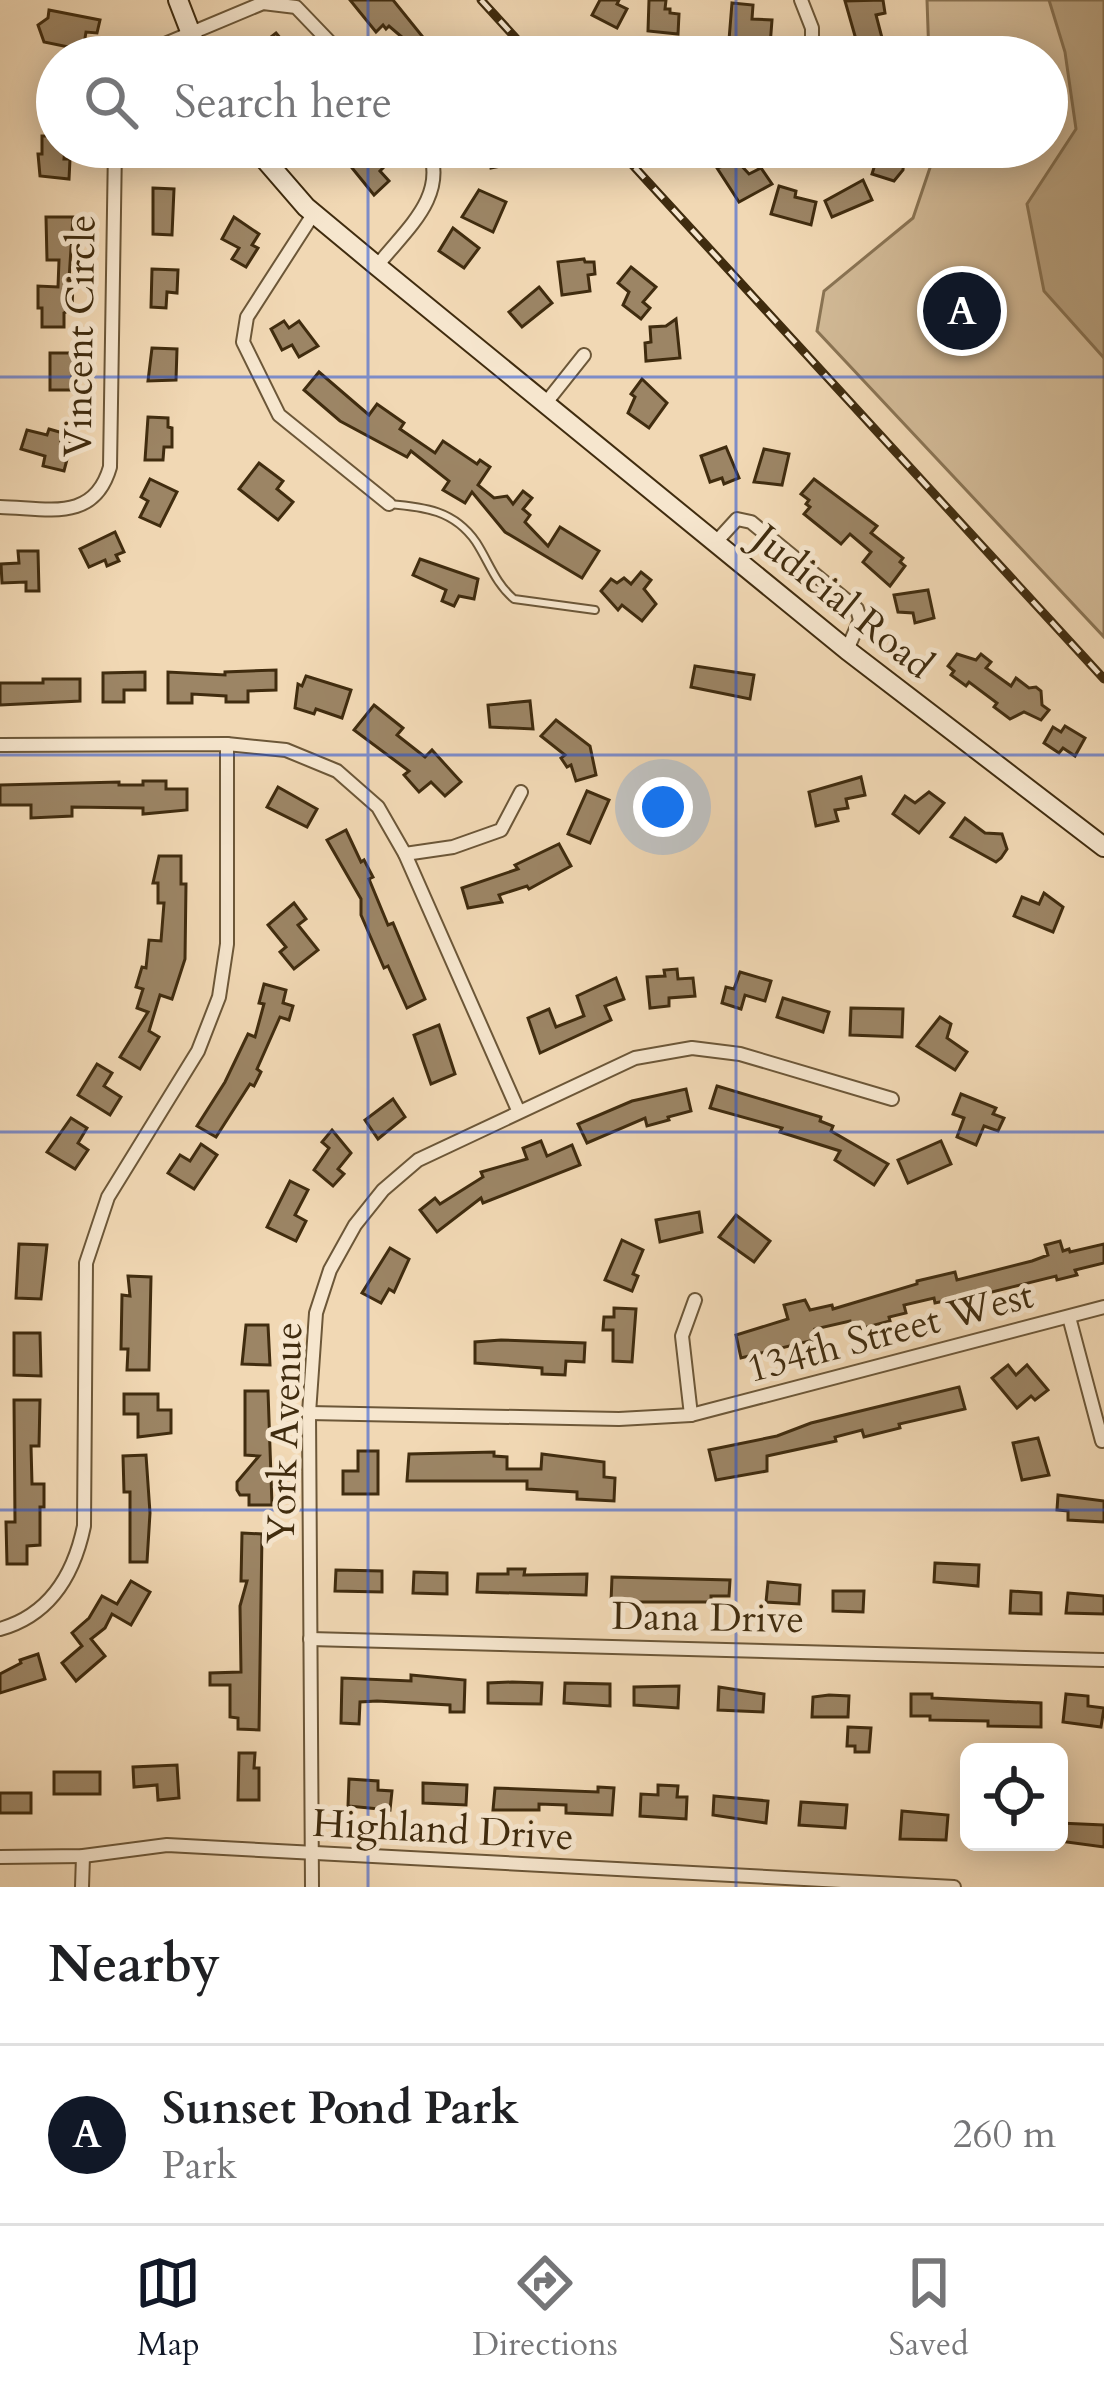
<!DOCTYPE html>
<style>
:root{--surface:#fff;--page:#f2f2f2;--text:#202124;--muted:#757577;--line:#e0e0e0;--accent:#111827}
body{margin:0;font-family:Cardo,serif;background:var(--page);color:var(--text)}
.controls{position:absolute;right:36px;bottom:36px;display:grid;overflow:hidden;border-radius:18px;box-shadow:0 6px 30px #0003}
.controls button{width:108px;height:108px;display:grid;place-items:center;padding:0;border:0;border-bottom:3px solid var(--line);background:var(--surface);color:var(--text);font:60px sans-serif}
.you{position:absolute;left:663px;top:807px;width:42px;height:42px;margin:-30px;border:9px solid #fff;border-radius:50%;background:#1a73e8;box-shadow:0 0 0 18px #1a73e833}
.badge{display:grid;place-items:center;width:78px;height:78px;border-radius:50%;background:var(--accent);color:#fff;font-size:39px;font-weight:700}
.pin{position:absolute;translate:-50% -50%;border:6px solid #fff;box-shadow:0 3px 12px #0006}
.list{margin:0;padding:0;list-style:none}
h2{display:flex;justify-content:space-between;align-items:center;height:156px;margin:0;padding:0 48px;font-size:51px}
h2 small{font-size:39px;font-weight:400;color:var(--muted)}
.list li{display:grid;grid-template-columns:78px 1fr auto;gap:36px;align-items:center;box-sizing:border-box;height:180px;padding:0 48px;border-top:3px solid var(--line)}
.list b{display:block;font-size:45px;white-space:nowrap}
.list p{margin:0;font-size:39px;white-space:nowrap;color:var(--muted)}
.list em{font-size:39px;font-style:normal;color:var(--muted)}
.icon{flex:none;width:66px;height:66px;fill:none;stroke:currentColor;stroke-width:2;stroke-linecap:round;stroke-linejoin:round}
.map{position:relative;flex:none;width:1104px;height:1887px;overflow:hidden}
.search{position:absolute;background:var(--surface);box-shadow:0 6px 30px #0003;left:36px;right:36px;top:36px;height:132px;display:flex;align-items:center;gap:30px;box-sizing:border-box;padding:0 42px;border-radius:66px;color:var(--muted);font-size:45px}
.sheet{height:336px;background:var(--surface)}
nav{display:flex;justify-content:space-around;align-items:center;box-sizing:border-box;height:168px;border-top:3px solid var(--line);background:var(--surface);font-size:33px;color:var(--muted)}
nav a{display:grid;justify-items:center;gap:6px}
nav .on{color:var(--accent)}
.map>svg:first-child{display:block}
</style>
<div class="map">
<svg width="1104" height="1887" viewBox="0 0 1104 1887">
<rect width="100%" height="100%" fill="#f1d8b4"/>
<filter id="stains"><feTurbulence type="fractalNoise" baseFrequency=".00167" numOctaves="4"/><feColorMatrix values="0 0 0 0 .2 0 0 0 0 .09 0 0 0 0 .02 0 0 0 .5 -.17"/></filter>
<radialGradient id="worn" r=".72"><stop offset=".6" stop-color="#630" stop-opacity="0"/><stop offset="1" stop-color="#630" stop-opacity=".3"/></radialGradient>
<path fill="#d3bb98" stroke="#8a7454" stroke-width="3" d="M927,0H1104V637L817,331L824,291L913,218L937,147H1047V57H929Z"/>
<path fill="#b59e7c" stroke="#867050" stroke-width="3" d="M1049,0H1104V358L1044,291L1027,204L1076,129L1065,52Z"/>
<g fill="#9c8565" stroke="#402c0f" stroke-width="3">
<path d="M350,0H393L439,57H415L410,44L389,26L386,29L383,25L376,32Z"/>
<path d="M600,0H619L617,4L627,9L617,28L592,15Z"/>
<path d="M649,0H666L665,9H670V13L679,14L678,34L648,31Z"/>
<path d="M883,0L885,13L876,15L887,57H861L845,1Z"/>
<path d="M732,3L753,5L752,19L772,20L770,46L729,40Z"/>
<path d="M49,10L100,20L97,33L86,32L83,50L44,42L38,25L48,18Z"/>
<path d="M276,33L288,47L277,57H245Z"/>
<path d="M42,136H57V147H65L64,159H70L69,179L40,176L38,154H42Z"/>
<path d="M335,147H383L393,158L380,171L389,181L374,195Z"/>
<path d="M488,147H512L516,163L491,168Z"/>
<path d="M852,147H905L903,170L894,181L872,174L877,158Z"/>
<path d="M737,161L749,174L761,168L772,184L739,202L717,168Z"/>
<path d="M863,180L872,200L832,217L825,201Z"/>
<path d="M779,186L796,191L795,197L816,202L811,225L771,214Z"/>
<path d="M153,188L174,189L172,235L153,234Z"/>
<path d="M479,190L506,202L493,232L462,217Z"/>
<path d="M46,217H73L69,280L73,281L72,309L64,313V327H42V308H38V286L58,287L59,260H47Z"/>
<path d="M234,217L259,234L252,245L258,248L246,267L232,259L239,248L222,239Z"/>
<path d="M453,228L479,248L464,268L439,251Z"/>
<path d="M584,259L585,262H594L595,274L588,275L590,291L562,295L558,262Z"/>
<path d="M631,267L656,287L643,302L650,308L641,319L623,305L629,292L618,283Z"/>
<path d="M152,269L178,270L177,293L167,292L166,308L151,307Z"/>
<path d="M539,287L552,303L522,327L509,312Z"/>
<path d="M676,319L680,358L646,361L645,343L651,342L650,327L666,326Z"/>
<path d="M284,321L289,328L299,321L318,346L299,357L292,345L282,350L271,329Z"/>
<path d="M152,348L177,349L176,380L148,381Z"/>
<path d="M50,353H74L71,390H50Z"/>
<path d="M319,372L369,415L377,404L404,423L400,429L435,453L443,441L477,464L480,460L490,467L478,485L494,498L507,496L513,504L523,491L532,498L523,509L530,515L525,522L548,546L560,527L599,551L582,578L505,532L472,492L465,503L443,490L449,481L411,451L407,457L340,421L304,390Z"/>
<path d="M642,379L667,403L649,428L628,413L635,397L631,394Z"/>
<path d="M148,417L168,418V427L172,428V447H164L163,460H145Z"/>
<path d="M49,429L63,433L61,441L71,444L64,471L43,466L45,456L21,449L27,430L47,435Z"/>
<path d="M726,447L739,478L724,484L722,478L710,482L701,456Z"/>
<path d="M764,449L789,454L782,485L754,482Z"/>
<path d="M259,463L283,481L277,489L293,502L278,520L239,489Z"/>
<path d="M150,479L177,492L160,526L140,517L148,501L141,497Z"/>
<path d="M814,479L877,526L871,533L903,558L900,562L905,566L890,586L863,562L871,552L850,534L841,544L804,514L810,507L806,504L809,500L801,494Z"/>
<path d="M115,532L124,552L116,555L119,561L107,566L105,560L89,567L80,549Z"/>
<path d="M18,551H38L39,591H26V582L2,583L1,564L19,563Z"/>
<path d="M420,559L478,579L474,599L459,596L454,606L442,601L446,590L413,575Z"/>
<path d="M641,572L651,580L644,589L656,604L642,621L622,605L618,610L601,591L611,579L617,583L624,578L631,584Z"/>
<path d="M928,590L934,618L915,623L913,613L898,612L894,595Z"/>
<path d="M957,654L976,660L981,654L991,662L986,668L1011,686L1016,678L1029,688L1036,687L1041,691L1042,705L1049,710L1041,720L1024,712L1010,719L994,707L997,703L969,682L966,686L951,675L954,671L948,666Z"/>
<path d="M695,666L754,675L750,699L691,687Z"/>
<path d="M276,670V690L248,691V702H226V696L192,694V703H168V672L225,675V672Z"/>
<path d="M145,672V690H124V702H103V673Z"/>
<path d="M306,676L351,690L342,718L316,709L314,714L295,708L298,684L302,686Z"/>
<path d="M43,679H80V701L0,705V683H43Z"/>
<path d="M530,701L533,729L490,727L488,705Z"/>
<path d="M374,705L403,728L397,735L425,757L432,750L461,782L445,796L431,782L419,792L404,775L409,771L354,730Z"/>
<path d="M556,720L590,746L596,775L576,781L571,765L567,767L561,758L565,755L541,736Z"/>
<path d="M1065,726L1085,738L1075,756L1063,748L1059,753L1044,743L1053,727L1061,732Z"/>
<path d="M861,777L865,795L846,799L848,808L835,810L838,821L816,826L809,792Z"/>
<path d="M143,781H166V789H187V810L143,814V808L72,807V816L31,818V805H0V785L119,782V785H143Z"/>
<path d="M278,787L317,809L307,827L267,807Z"/>
<path d="M587,791L609,800L590,843L568,834Z"/>
<path d="M929,792L944,803L919,833L893,814L905,796L915,803Z"/>
<path d="M965,818L985,833L1002,834L1007,849L1001,858L996,862L951,837Z"/>
<path d="M346,830L361,862L364,860L373,877L369,879L388,925L393,923L425,999L407,1008L388,966L384,968L361,915V899L327,840Z"/>
<path d="M559,844L571,866L529,889L527,886L499,895L502,902L468,908L462,888L518,869L515,865Z"/>
<path d="M159,856H181V884H186L185,959L172,999L160,995L149,1031L159,1037L140,1069L120,1057L148,1012L137,1008L143,989L136,987L142,967L146,968L149,940L161,941L164,903H158V883H153Z"/>
<path d="M1044,893L1063,907L1053,932L1014,916L1022,897L1039,904Z"/>
<path d="M294,903L306,919L298,925L318,950L294,969L280,952L286,947L268,925Z"/>
<path d="M677,969L678,979L693,978L695,996L669,998V1006L650,1008L647,977L665,976L664,970Z"/>
<path d="M740,972L771,981L765,1001L745,995L741,1009L722,1003L726,987L734,989Z"/>
<path d="M616,978L624,999L605,1006L611,1020L540,1053L528,1018L549,1009L556,1027L584,1016L577,996Z"/>
<path d="M264,984L286,990L283,1003L293,1006L289,1020L280,1017L257,1069L261,1072L254,1086L250,1084L216,1137L197,1126L225,1082L248,1034L255,1037L264,1004L259,1003Z"/>
<path d="M783,998L829,1012L823,1032L777,1017Z"/>
<path d="M851,1008L903,1009L902,1037L850,1035Z"/>
<path d="M940,1017L951,1024L947,1038L967,1052L955,1070L917,1046Z"/>
<path d="M439,1025L455,1074L431,1084L414,1035Z"/>
<path d="M97,1064L112,1073L104,1086L121,1097L110,1115L78,1095Z"/>
<path d="M717,1086L821,1117L820,1121L833,1126L831,1131L888,1164L874,1185L835,1160L840,1151L780,1132L782,1128L710,1108Z"/>
<path d="M686,1089L691,1111L668,1117L669,1120L647,1126L645,1118L587,1143L578,1124L632,1101Z"/>
<path d="M961,1094L996,1108L993,1114L1004,1118L998,1131L984,1126L976,1145L957,1137L964,1118L953,1114Z"/>
<path d="M393,1099L405,1117L378,1139L365,1120Z"/>
<path d="M71,1118L87,1128L78,1143L88,1150L75,1169L47,1152Z"/>
<path d="M332,1130L351,1153L338,1169L344,1174L333,1186L314,1170L329,1148L322,1142Z"/>
<path d="M541,1141L547,1156L572,1145L580,1165L483,1203L481,1198L437,1232L420,1210L435,1198L440,1204L483,1177L481,1172L527,1159L523,1148Z"/>
<path d="M941,1141L951,1164L908,1183L898,1160Z"/>
<path d="M201,1144L217,1155L194,1189L168,1173L180,1155L190,1161Z"/>
<path d="M290,1181L308,1190L295,1215L306,1221L296,1241L267,1227Z"/>
<path d="M699,1212L702,1232L660,1242L656,1220Z"/>
<path d="M736,1215L770,1241L754,1262L719,1237Z"/>
<path d="M622,1240L643,1250L633,1274L638,1276L632,1291L605,1280Z"/>
<path d="M1060,1241L1063,1251L1069,1249L1070,1252L1104,1244V1263L1075,1270L1077,1275L1057,1280L1056,1276L944,1304V1301L935,1303L934,1298L904,1305L906,1313L889,1317L890,1321L852,1331L850,1321L815,1329L818,1339L741,1358L736,1335L788,1319L784,1305L805,1300L810,1310L832,1305L833,1309L917,1284V1281L955,1272L957,1280L1032,1261L1048,1255L1045,1245Z"/>
<path d="M19,1244L47,1245L41,1299L16,1298Z"/>
<path d="M390,1248L409,1259L394,1292L389,1289L381,1303L362,1293Z"/>
<path d="M128,1276L151,1277L149,1370H127L128,1349H121L122,1295L130,1296Z"/>
<path d="M614,1308L636,1309L632,1362L613,1361V1330H603L604,1317H614Z"/>
<path d="M246,1325H268L270,1365L242,1364Z"/>
<path d="M14,1333H40L41,1376L14,1375Z"/>
<path d="M501,1340L585,1343L584,1362L566,1361L565,1375L542,1374V1368L475,1363V1342Z"/>
<path d="M1008,1365L1016,1375L1027,1365L1048,1390L1035,1400L1031,1396L1017,1408L992,1378Z"/>
<path d="M959,1387L965,1409L899,1424L900,1428L864,1437L862,1430L835,1437L836,1441L767,1456V1471L716,1480L709,1450L777,1436L811,1423Z"/>
<path d="M245,1391H268L272,1505H249V1495H240L237,1490V1482L259,1456L245,1455Z"/>
<path d="M124,1394H158V1410H171V1433L138,1437V1414H124Z"/>
<path d="M14,1400H40L39,1446H31L32,1484H44V1507H40V1545L27,1546V1564H7L6,1522H15Z"/>
<path d="M1038,1438L1049,1475L1022,1480L1013,1443Z"/>
<path d="M358,1451H378V1494H343V1471H358Z"/>
<path d="M494,1452V1456L507,1457V1469H541L542,1454L604,1462V1477L615,1478L614,1501L577,1499V1492L527,1489V1481H407L409,1454Z"/>
<path d="M146,1455L150,1513L147,1562H130V1492H124L123,1456Z"/>
<path d="M1058,1495L1104,1501V1522L1068,1520V1511L1057,1510Z"/>
<path d="M242,1533L262,1534L259,1730L238,1729V1718L230,1717V1685H210V1673L241,1672L240,1606L247,1581H241Z"/>
<path d="M935,1563L979,1565L978,1586L934,1582Z"/>
<path d="M508,1569H525L524,1575L587,1574L586,1595L477,1592L478,1574H508Z"/>
<path d="M336,1570L382,1571V1592L335,1591Z"/>
<path d="M414,1572L447,1573V1594L413,1593Z"/>
<path d="M612,1577L730,1580L729,1596H711V1602H611Z"/>
<path d="M131,1581L150,1592L131,1625L112,1614L105,1628L91,1639L105,1656L76,1681L62,1663L82,1646L72,1633L89,1618L102,1596L117,1604Z"/>
<path d="M768,1582L800,1585L799,1604L766,1602Z"/>
<path d="M833,1591H864L863,1612L833,1611Z"/>
<path d="M1011,1591L1041,1593V1614L1010,1613Z"/>
<path d="M1068,1593L1104,1596V1614L1066,1613Z"/>
<path d="M38,1654L45,1679L0,1693V1674L21,1663L20,1660Z"/>
<path d="M411,1675L465,1680L464,1712H450V1705L377,1701L360,1702L359,1724L341,1723L342,1678L411,1681Z"/>
<path d="M512,1682L542,1683L541,1704L488,1703V1683Z"/>
<path d="M565,1683L610,1684V1706L564,1703Z"/>
<path d="M679,1686L678,1708L634,1705V1687Z"/>
<path d="M719,1687L764,1694L763,1712L718,1710Z"/>
<path d="M911,1694H932V1698L1041,1703V1727L988,1726V1721L930,1720V1716H911Z"/>
<path d="M1066,1694L1088,1696V1706L1104,1708L1101,1727L1063,1722Z"/>
<path d="M829,1695L849,1696L848,1717H812L813,1697Z"/>
<path d="M848,1727L871,1728L869,1752H855V1746H847Z"/>
<path d="M239,1753H255L254,1768H259V1800H238Z"/>
<path d="M177,1765L179,1798L158,1800L157,1785L134,1787L133,1767Z"/>
<rect x="54" y="1772" width="46" height="22"/>
<path d="M349,1779L378,1781V1790L392,1791L390,1810L348,1806Z"/>
<path d="M423,1783L467,1785L466,1805L423,1803Z"/>
<path d="M658,1785L678,1786L677,1797H687L686,1819L640,1816L641,1794L658,1795Z"/>
<path d="M598,1787L614,1788L612,1815L566,1813V1805L539,1804V1810H493L495,1788L598,1792Z"/>
<rect x="0" y="1793" width="31" height="20"/>
<path d="M714,1796L768,1801L766,1823L713,1815Z"/>
<path d="M801,1802L847,1805L845,1828L799,1825Z"/>
<path d="M902,1811L948,1815L946,1840L900,1839Z"/>
<path d="M1059,1823L1104,1825V1847L1059,1841Z"/>
</g>
<g fill="none" stroke-linecap="round" stroke-linejoin="round">
<g stroke="#6c5738" stroke-width="10">
<path id="lane" d="M389,504C424,507 454,510 476,542C489,562 495,583 514,599L595,610"/>
</g>
<g stroke="#6c5738" stroke-width="16">
<g id="street">
<path d="M801,0L812,28V57"/>
<path d="M134,57L263,3L296,7L344,57"/>
<path d="M314,213L247,317L243,342L279,415L389,504"/>
<path d="M377,266C406,229 449,196 428,147"/>
<path d="M545,404L584,355"/>
<path d="M0,507C47,508 94,523 110,467L115,147"/>
<path d="M716,542L737,519L751,522L857,609L860,620L847,650"/>
<path d="M0,745L227,744L286,750L337,771L378,807L405,854L518,1110"/>
<path d="M405,854L453,847L501,830L521,792"/>
<path d="M1069,1317L1102,1441"/>
<path d="M309,1413L619,1419L691,1415L1104,1307"/>
<path d="M691,1415L682,1336L695,1300"/>
<path d="M0,1629C50,1615 74,1574 84,1526L86,1263L108,1197L198,1051L219,997L227,944V744"/>
<path d="M310,1639L1104,1660"/>
<path d="M0,1857L83,1856L167,1845L954,1887"/>
<path d="M82,1887L83,1856"/>
<path d="M312,1887L309,1413L316,1313L330,1270L355,1225L383,1190L418,1160L635,1058L692,1048L740,1054L892,1099"/>
</g>
</g>
<g stroke="#402c0f" stroke-width="22">
<g id="secondary">
<path d="M178,0L200,57"/>
<path d="M254,147L306,207L377,266L847,650L1104,847"/>
</g>
</g>
<use href="#lane" stroke="#f6e6ce" stroke-width="6"/>
<use href="#street" stroke="#f6e6ce" stroke-width="12"/>
<use href="#secondary" stroke="#f6e6ce" stroke-width="18"/>
<g stroke="#402c0f" stroke-width="9">
<g id="rail">
<path d="M481,0L533,57"/>
<path d="M616,147L1104,679"/>
</g>
</g>
<use href="#rail" stroke="#f6e6ce" stroke-width="4.5" stroke-dasharray="14" stroke-linecap="butt"/>
</g>
<path fill="none" stroke="#1d4ed8" stroke-width="3" stroke-opacity="0.55" d="M368,0V57M736,0V57M368,147V1887M736,147V1887M0,377H1104M0,755H1104M0,1132H1104M0,1510H1104"/>
<g text-anchor="middle" dominant-baseline="central" stroke-width="10" stroke-linejoin="round" paint-order="stroke">
<g font-size="39" fill="#402c0f" stroke="#f6e6ce">
<text transform="translate(80 336) rotate(-89)">Vincent Circle</text>
<text transform="translate(843 602) rotate(39)">Judicial Road</text>
<text transform="translate(890 1332) rotate(-15)">134th Street West</text>
<text transform="translate(285 1433) rotate(-88)">York Avenue</text>
<text transform="translate(708 1618) rotate(1)">Dana Drive</text>
<text transform="translate(443 1830) rotate(3)">Highland Drive</text>
</g>
</g>
<rect width="100%" height="100%" filter="url(#stains)"/>
<rect width="100%" height="100%" fill="url(#worn)"/>
</svg>
<div class="controls">
<button><svg class="icon" aria-label="locate" viewBox="0 0 24 24"><circle cx="12" cy="12" r="6"/><path d="M12 2v4M12 18v4M2 12h4M18 12h4"/></svg></button>
</div>
<div class="you"></div>
<div class="pin badge" style="left:962px;top:311px">A</div>
<div class="search"><svg class="icon" aria-label="search" viewBox="0 0 24 24"><circle cx="10" cy="10" r="6"/><path d="M15 15l6 6"/></svg>Search here</div>
</div>
<section class="sheet">
<h2>Nearby<small></small></h2>
<ul class="list">
<li><span class="badge">A</span><div><b>Sunset Pond Park</b><p>Park</p></div><em>260 m</em></li>
</ul>
</section>
<nav>
<a class="on"><svg class="icon" aria-label="map" viewBox="0 0 24 24"><path d="M3 6l6-2 6 2 6-2v14l-6 2-6-2-6 2zM9 4v14M15 6v14"/></svg>Map</a>
<a><svg class="icon" aria-label="directions" viewBox="0 0 24 24"><path d="M12 3l9 9-9 9-9-9zM9 14v-3h6M13 9l2 2-2 2"/></svg>Directions</a>
<a><svg class="icon" aria-label="saved" viewBox="0 0 24 24"><path d="M7 4h10v16l-5-4-5 4z"/></svg>Saved</a>
</nav>
